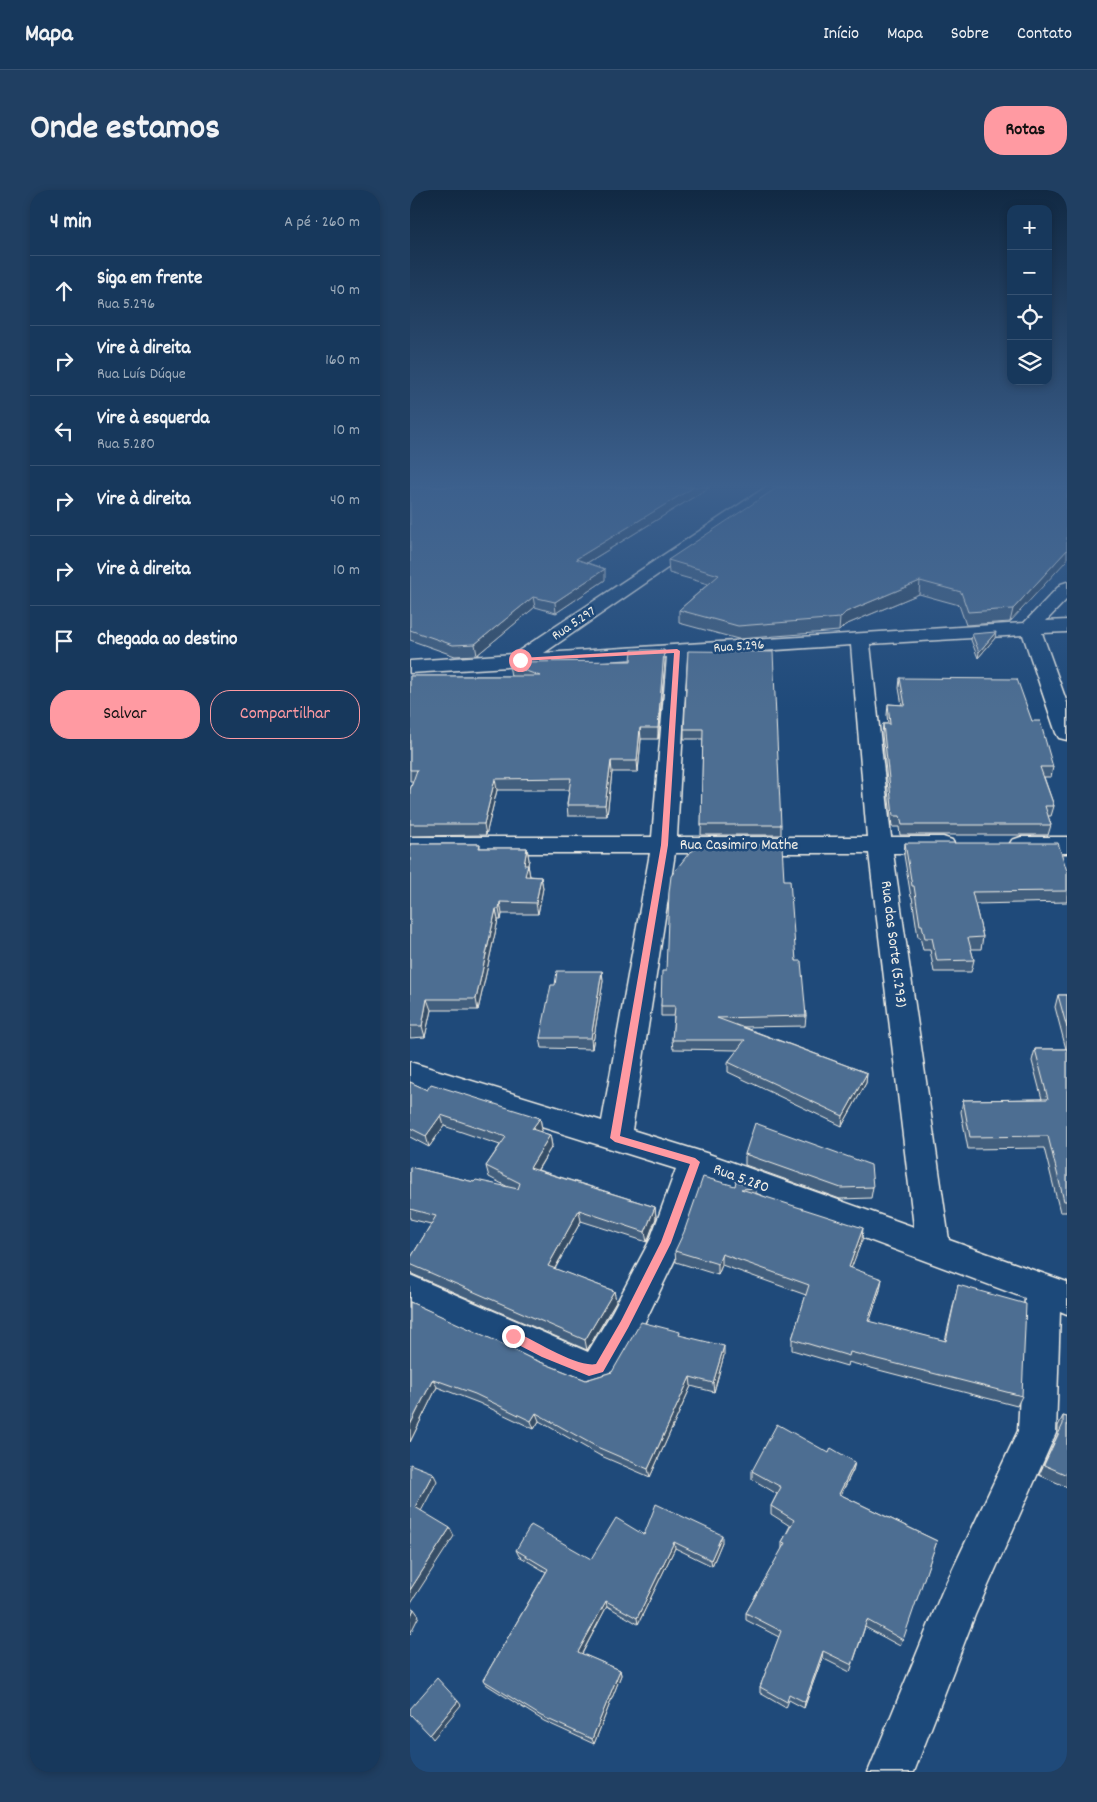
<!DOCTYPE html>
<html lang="pt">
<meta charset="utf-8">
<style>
:root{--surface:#17385c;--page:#203f62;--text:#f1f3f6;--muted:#9eacbb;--line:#365272;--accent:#ff9aa2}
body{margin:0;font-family:Dekko,sans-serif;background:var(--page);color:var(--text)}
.controls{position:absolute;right:15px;top:15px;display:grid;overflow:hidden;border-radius:10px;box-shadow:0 2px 8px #0003}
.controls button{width:45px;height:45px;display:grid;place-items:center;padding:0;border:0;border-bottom:1px solid var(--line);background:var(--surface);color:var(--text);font:25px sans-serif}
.stop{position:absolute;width:15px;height:15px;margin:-11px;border:4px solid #ff9aa2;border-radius:50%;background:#fff}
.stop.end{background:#ff9aa2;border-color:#fff;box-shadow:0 1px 5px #0008}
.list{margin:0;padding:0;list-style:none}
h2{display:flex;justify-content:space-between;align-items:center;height:65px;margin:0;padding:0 20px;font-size:21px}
h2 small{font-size:16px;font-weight:400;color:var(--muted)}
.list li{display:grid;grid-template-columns:32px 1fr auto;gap:15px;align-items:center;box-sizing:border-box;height:70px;padding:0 20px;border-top:1px solid var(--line)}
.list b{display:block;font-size:19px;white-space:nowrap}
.list p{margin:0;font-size:16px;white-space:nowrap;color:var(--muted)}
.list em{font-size:16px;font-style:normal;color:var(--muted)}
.actions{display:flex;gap:10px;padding:15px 20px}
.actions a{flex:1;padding:11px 0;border:1px solid var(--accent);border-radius:20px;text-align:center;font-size:18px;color:var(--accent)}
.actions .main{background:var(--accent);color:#111}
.icon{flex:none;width:28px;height:28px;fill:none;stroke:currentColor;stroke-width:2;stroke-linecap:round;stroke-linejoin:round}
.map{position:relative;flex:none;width:657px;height:1582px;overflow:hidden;border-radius:20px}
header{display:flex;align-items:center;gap:30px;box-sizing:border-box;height:70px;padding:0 25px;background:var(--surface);border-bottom:1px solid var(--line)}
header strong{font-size:24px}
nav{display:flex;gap:28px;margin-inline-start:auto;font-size:18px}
.intro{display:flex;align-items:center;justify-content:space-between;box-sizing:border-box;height:120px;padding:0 30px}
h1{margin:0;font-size:35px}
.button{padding:12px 22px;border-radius:20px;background:var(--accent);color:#111;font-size:18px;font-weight:700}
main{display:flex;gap:30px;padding:0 30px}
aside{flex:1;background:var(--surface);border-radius:20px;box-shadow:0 2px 8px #0003}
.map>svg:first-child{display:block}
</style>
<header>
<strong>Mapa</strong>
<nav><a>Início</a><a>Mapa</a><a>Sobre</a><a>Contato</a></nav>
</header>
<div class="intro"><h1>Onde estamos</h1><a class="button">Rotas</a></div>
<main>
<aside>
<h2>4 min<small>A pé · 260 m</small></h2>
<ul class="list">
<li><svg class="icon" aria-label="ahead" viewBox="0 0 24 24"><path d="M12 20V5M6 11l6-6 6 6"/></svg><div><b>Siga em frente</b><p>Rua 5.296</p></div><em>40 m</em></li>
<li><svg class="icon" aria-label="right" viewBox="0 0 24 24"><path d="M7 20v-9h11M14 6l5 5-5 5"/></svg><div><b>Vire à direita</b><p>Rua Luís Dúque</p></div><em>160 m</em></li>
<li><svg class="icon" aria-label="left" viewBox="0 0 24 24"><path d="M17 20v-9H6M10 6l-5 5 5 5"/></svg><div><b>Vire à esquerda</b><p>Rua 5.280</p></div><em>10 m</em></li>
<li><svg class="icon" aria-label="right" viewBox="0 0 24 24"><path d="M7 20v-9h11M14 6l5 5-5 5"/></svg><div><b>Vire à direita</b></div><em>40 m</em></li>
<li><svg class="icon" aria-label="right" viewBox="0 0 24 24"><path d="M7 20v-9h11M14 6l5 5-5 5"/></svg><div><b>Vire à direita</b></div><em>10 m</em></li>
<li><svg class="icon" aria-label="arrive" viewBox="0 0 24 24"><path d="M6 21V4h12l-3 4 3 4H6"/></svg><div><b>Chegada ao destino</b></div></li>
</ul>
<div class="actions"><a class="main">Salvar</a><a>Compartilhar</a></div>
</aside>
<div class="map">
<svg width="657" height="1582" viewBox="0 0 657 1582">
<rect width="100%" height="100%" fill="#1f4a7a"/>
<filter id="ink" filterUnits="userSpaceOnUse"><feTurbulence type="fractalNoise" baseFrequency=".02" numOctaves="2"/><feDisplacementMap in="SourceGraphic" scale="10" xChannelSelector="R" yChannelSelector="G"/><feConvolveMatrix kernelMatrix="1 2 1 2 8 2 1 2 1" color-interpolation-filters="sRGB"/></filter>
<g filter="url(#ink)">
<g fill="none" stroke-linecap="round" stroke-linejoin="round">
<g stroke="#f4f1e8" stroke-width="3">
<g id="minor">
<path d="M356,297H375L134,463L614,433L651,394L657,392V409L636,431L657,430V442L632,443L657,513V550L649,548L646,543L613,445L460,454L481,647H533L542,650L545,655L542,660L533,663H483L539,1050L657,1092V1124L650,1121L646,1243L565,1425L504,1582H458L532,1402L608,1241L615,1108L295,989L273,1053L228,1146L202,1190L179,1197L123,1175L90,1158L0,1118V1085L178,1162L202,1122L240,1050L266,979L0,896V872L192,931L240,663H0V647H242L257,467L0,483V471L104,464ZM441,455L457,647H267L277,466ZM265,663H459L504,1037L296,963L222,940Z"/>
<path d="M611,647H657V663H611L602,660L599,655L602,650Z"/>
</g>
</g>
<use href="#minor" fill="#1f4a7a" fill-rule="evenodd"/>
</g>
<g fill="#425f7e" stroke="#f4f1e8">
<path d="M0,297H300L177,373L195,390L146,423L125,417L67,465L45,466L0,450Z"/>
<path d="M657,297L600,432L556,435L549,415L509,404L435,435L429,441L328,449L269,433V420L298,394L259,383L258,370Z"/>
<path d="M562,444L585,448L568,468L561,450Z"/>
<path d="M278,461L371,635V645H291L293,549H274V539Z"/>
<path d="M255,471L248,549H231L228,582H202L197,626H158L157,615L159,600H87L76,645L0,646V600L3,591H0V486H101L99,475Z"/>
<path d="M490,488L622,531L643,577L641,587H634L644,616L641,626H638L641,635L638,645H490L489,637H482L472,544L473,534H478L477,525L478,514L492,515L489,498Z"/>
<path d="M495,653L657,681V712L565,714L573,747L571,759H561L564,770L561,782H524L520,760H513L510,747H508L502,707H501L494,665Z"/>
<path d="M0,654H70V658H117L119,670L118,675L120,686L131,687L133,698L128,724H92L91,730H88L68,820H21L15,847L0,848Z"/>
<path d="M374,690L386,771L396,826L395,836L333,837L457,883L456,893L432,936L318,882V872L328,860L263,859L262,850L264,826H251V816L256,781Z"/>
<path d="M192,781L193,791L182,859L132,858L130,848Z"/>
<path d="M648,805H657V1022H650L634,958L558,959L551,922L553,910L632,909L622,871L625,859H656L645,817Z"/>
<path d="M0,892L17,900L130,928L132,939L130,942L140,945L142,956L128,980L245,1017L246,1028L237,1052L171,1031L145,1079L204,1101L206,1111L177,1160L2,1084L0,1080V1069L21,1034L0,1029V977L64,992L98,997L79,987L76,976L90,955L34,936L19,957L0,947Z"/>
<path d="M335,964L463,997L461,1008L430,1009L335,975Z"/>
<path d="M325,996L346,998V1003L452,1050L441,1078L470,1100L459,1132L535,1151L548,1095L612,1206L607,1216L438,1172L437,1176L382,1160V1149L396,1105L312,1075L308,1085L266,1072L265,1061Z"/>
<path d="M0,1112L120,1168L176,1190L202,1182L270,1146L314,1165L304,1202L281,1196L240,1287L189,1265L129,1231L124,1239L69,1213L27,1197L0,1252Z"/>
<path d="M653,1226L657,1227V1297L629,1285L648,1244V1236Z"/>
<path d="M419,1263L445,1272L443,1280L431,1305L527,1351L490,1456L455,1437L440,1482L412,1468L394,1518L379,1510L376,1518L350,1503V1497L369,1447L336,1430V1423L372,1359V1352L380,1336L361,1324V1316L367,1304L342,1289V1281Z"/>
<path d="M234,1345L312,1352L302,1376L265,1358L228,1434L197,1416L172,1464L210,1480L211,1485L184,1554L134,1531L77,1495L73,1490L136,1382L109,1366L106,1360L181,1369Z"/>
</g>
<g fill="#364d66" stroke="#f4f1e8">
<path d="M284,297H300L167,379L166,369Z"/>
<path d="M657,360V370L600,432L603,419Z"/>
<path d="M195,379V390L146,423L145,412Z"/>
<path d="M510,391L509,404L435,435L429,441L430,428L436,422Z"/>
<path d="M123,407L125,417L67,465L65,454Z"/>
<path d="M586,442L585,448L568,468L569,462Z"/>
<path d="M254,460L255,471L248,549V538Z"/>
<path d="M230,538L231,549L228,582L227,571Z"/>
<path d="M201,571L202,582L197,626L195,615Z"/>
<path d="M85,589L87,600L76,645L74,634Z"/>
<path d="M117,658L119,670L117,679L118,675L120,687L117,698L114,675Z"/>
<path d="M131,687L133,698L128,724L126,713Z"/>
<path d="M90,712L92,724L91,730L89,719Z"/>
<path d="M86,719L88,730L68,820L66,809Z"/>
<path d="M192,781L193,791L182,859L181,848Z"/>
<path d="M17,809L21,820L15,847L12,836Z"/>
<path d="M457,883L456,893L432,936L433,926Z"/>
<path d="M31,925L34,936L19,957L16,946Z"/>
<path d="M130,928L132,939L125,951L122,939Z"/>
<path d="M140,945L142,956L122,989L120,978Z"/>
<path d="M245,1017L246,1028L237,1052L235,1042Z"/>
<path d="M169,1020L171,1031L140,1087L138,1076Z"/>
<path d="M453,1038L452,1050L437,1089L439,1077Z"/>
<path d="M312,1064V1075L308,1085V1074Z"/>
<path d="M472,1089L470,1100L456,1142L458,1131Z"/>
<path d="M204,1101L206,1111L177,1160L175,1150Z"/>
<path d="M314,1156V1165L304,1202L303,1193Z"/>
<path d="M280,1187L281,1196L240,1287L238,1279Z"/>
<path d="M23,1189L27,1197L0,1252V1235Z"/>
<path d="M126,1223L129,1231L124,1239L121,1231Z"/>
<path d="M445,1272L443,1280L427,1312L429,1304Z"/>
<path d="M23,1283L27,1291L9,1325L5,1317Z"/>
<path d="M40,1338L44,1346L0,1414V1400Z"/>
<path d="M312,1345V1352L302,1376L301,1370Z"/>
<path d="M264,1352L265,1358L228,1434L227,1428Z"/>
<path d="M196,1411L197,1416L170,1467L168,1462Z"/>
<path d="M4,1419L9,1426L0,1444V1428Z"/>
<path d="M413,1461L412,1468L394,1518L395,1512Z"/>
<path d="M210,1480L211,1485L184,1554L182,1549Z"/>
<path d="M48,1511L51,1515L23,1549L20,1545Z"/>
</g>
<g fill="#4d6e92" stroke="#f4f1e8">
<path d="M0,297H284L166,369L195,379L145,412L123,407L65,454L43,455L0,440Z"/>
<path d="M368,297H657V360L603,419L558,422L551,402L510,391L436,422L430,428L328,436L269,420L309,385L258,370Z"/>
<path d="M586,442L569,462L562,444Z"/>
<path d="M222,460H254L248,538H230L227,571H201L195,615H157L161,588L85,589L74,634H0V600L7,580H0V486H130L99,475L100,472L221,471Z"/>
<path d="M278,461L363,462L371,635H291L293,539H274Z"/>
<path d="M490,488L607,489L622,531H630L643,577H630L644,616H635L641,635H492L490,626H483L473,534H480L478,514L495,515Z"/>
<path d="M495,653H648L657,681V701L562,702L573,747L558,748L564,770L527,771L522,748H515L512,735H510L504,696H502Z"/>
<path d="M0,654H70L69,658H117L114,675H118L115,686L131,687L126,713L90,712L89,719H86L66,809H17L12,836H0Z"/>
<path d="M289,655H372L374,690H380L386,771H391L396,826L307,828L457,883L433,926L318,872L335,850H262L265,816H251L252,781H256L259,702L261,686L279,663L289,657Z"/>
<path d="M147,781H192L181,848H130L141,795H145Z"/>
<path d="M648,805H657V838Z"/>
<path d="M625,859H657V1011H654L638,946L560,947L553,910L638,909Z"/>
<path d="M0,892L17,900L21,894L130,928L122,939L140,945L120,978L245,1017L235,1042L169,1020L138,1076L204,1101L175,1150L0,1074V1069L26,1026L0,1019V977L64,992L66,990L108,999L110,993L76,976L96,947L31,925L16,946L0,938Z"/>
<path d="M345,933L461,975L463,997L431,998L335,964Z"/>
<path d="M293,987L325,996L326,991L346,998L331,999L453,1038L439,1077L472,1089L458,1131L536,1151L548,1095L616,1114L612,1206L440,1162L439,1166L382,1149L399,1095L312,1064L308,1074L265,1061L274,1042Z"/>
<path d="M0,1112L86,1151L120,1168L176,1190L202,1182L231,1132L270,1142L269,1145L314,1156L303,1193L280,1187L238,1279L187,1257L126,1223L121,1231L65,1204L23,1189L0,1235Z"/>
<path d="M653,1226L657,1227V1285L634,1275L653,1234Z"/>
<path d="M367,1234L419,1263L421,1258L445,1272L429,1304L527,1351L493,1450L457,1430L442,1475L413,1461L395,1512L379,1504L377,1512L350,1497L371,1441L336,1423L375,1353L372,1352L384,1330L361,1316L371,1297L342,1281Z"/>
<path d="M0,1274L23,1283L5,1317L40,1338L0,1400Z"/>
<path d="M246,1314L312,1345L301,1370L264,1352L227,1428L196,1411L168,1462L210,1480L182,1549L131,1526L73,1490L138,1379L106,1360L121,1335L181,1369L206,1328L234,1345Z"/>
<path d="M0,1417L4,1419L0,1428Z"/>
<path d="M27,1488L48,1511L20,1545L0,1524V1519Z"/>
</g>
</g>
<linearGradient id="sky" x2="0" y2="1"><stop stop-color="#112943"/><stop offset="0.57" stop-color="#3c608d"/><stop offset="1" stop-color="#3c608d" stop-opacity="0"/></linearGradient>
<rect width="657" height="519" fill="url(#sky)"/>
<path fill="#ff9aa2" d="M267,459L270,461L258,655L210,946L285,968L290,972L261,1053L218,1138L193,1182L179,1186L132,1167L99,1150L98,1146L103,1141C123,1149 167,1178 186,1174L211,1131L251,1052L280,974L205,952L200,948L251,655L264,463L110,471L107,470L110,468Z"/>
<g text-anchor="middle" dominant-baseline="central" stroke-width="5" stroke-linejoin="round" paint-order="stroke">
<g font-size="14" fill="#f4f1e8" stroke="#1f4a7a">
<text transform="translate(164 434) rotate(-34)">Rua 5.297</text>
<text transform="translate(329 457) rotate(-4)">Rua 5.296</text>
</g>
<g font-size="16" fill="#f4f1e8" stroke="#1f4a7a">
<text x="329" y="655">Rua Casimiro Mathe</text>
<text transform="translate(483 754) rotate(83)">Rua das Sorte (5.293)</text>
<text transform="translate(331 989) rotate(20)">Rua 5.280</text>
</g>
</g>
</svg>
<div class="controls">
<button>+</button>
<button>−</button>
<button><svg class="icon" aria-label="locate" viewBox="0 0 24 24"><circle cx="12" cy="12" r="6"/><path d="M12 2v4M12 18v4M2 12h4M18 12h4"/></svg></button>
<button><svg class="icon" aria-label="layers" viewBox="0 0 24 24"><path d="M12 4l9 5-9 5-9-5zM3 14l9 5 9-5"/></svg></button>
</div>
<div class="stop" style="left:110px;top:470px"></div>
<div class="stop end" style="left:103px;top:1146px"></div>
</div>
</main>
